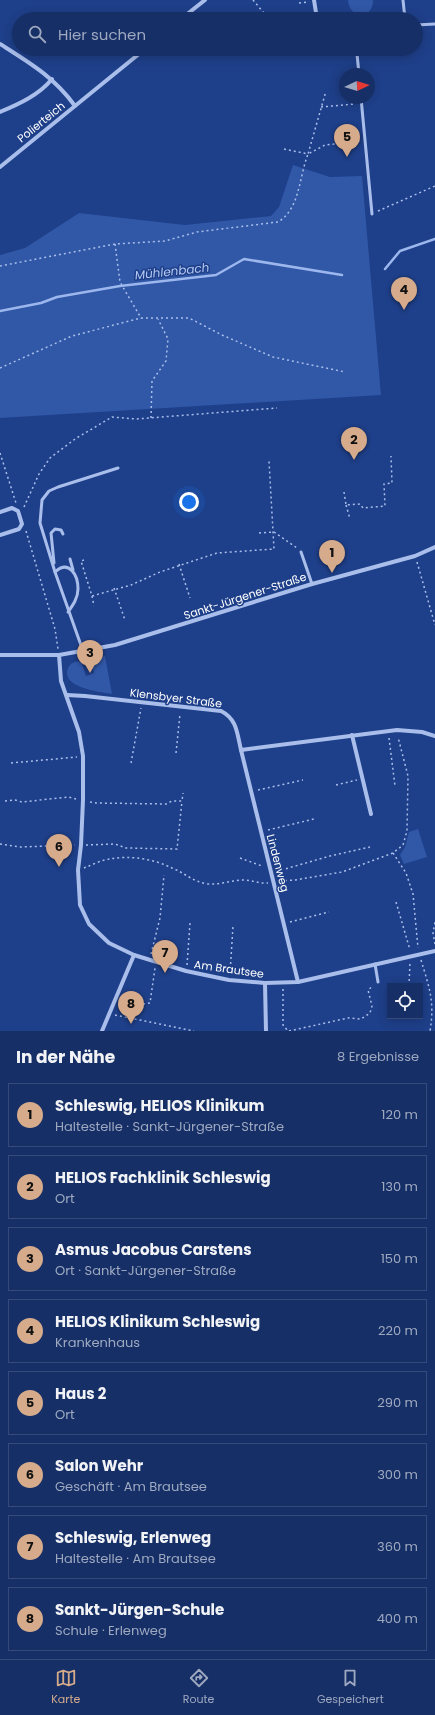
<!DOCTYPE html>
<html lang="de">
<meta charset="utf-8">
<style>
:root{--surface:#162f67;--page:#1f376d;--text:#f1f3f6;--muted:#9ea9c0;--line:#354a7b;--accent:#d6ab8b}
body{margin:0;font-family:Poppins,sans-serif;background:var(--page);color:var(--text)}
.controls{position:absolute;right:12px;bottom:12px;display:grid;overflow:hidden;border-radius:0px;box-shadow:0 2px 10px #0003}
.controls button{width:36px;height:36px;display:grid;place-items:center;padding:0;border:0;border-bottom:1px solid var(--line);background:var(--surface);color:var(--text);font:20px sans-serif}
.compass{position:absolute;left:339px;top:68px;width:36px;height:36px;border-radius:50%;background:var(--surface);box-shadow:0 2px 10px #0003;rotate:86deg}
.you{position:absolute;left:189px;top:502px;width:14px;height:14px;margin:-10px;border:3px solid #fff;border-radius:50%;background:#1a73e8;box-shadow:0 0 0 6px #1a73e833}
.badge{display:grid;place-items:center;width:26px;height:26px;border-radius:50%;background:var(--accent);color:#111;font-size:13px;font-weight:700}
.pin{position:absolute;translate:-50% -33px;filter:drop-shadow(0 1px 2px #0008)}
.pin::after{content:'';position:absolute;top:21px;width:14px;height:12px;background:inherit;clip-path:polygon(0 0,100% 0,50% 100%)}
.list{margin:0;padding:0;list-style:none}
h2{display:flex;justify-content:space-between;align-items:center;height:52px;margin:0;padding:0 16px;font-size:17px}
h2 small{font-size:13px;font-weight:400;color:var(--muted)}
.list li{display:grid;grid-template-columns:26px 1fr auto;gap:12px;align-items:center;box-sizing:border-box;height:64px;margin:0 8px 8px;padding:0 8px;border:1px solid var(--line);border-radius:0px}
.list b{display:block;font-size:15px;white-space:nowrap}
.list p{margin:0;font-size:13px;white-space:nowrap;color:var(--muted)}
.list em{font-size:13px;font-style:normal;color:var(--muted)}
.icon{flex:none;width:22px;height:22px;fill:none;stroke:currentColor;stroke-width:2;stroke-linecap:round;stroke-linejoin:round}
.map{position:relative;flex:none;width:435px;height:1031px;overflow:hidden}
.search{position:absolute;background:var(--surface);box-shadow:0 2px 10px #0003;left:12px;right:12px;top:12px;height:44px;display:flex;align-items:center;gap:10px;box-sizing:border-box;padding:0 14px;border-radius:22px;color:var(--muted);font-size:15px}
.sheet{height:628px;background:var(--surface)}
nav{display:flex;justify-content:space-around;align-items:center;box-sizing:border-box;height:56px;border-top:1px solid var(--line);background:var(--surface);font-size:11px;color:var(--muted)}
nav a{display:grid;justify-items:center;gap:2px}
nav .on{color:var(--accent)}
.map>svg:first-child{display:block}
</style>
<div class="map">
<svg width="435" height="1031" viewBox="0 0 435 1031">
<rect width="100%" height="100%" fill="#1e3f89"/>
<g fill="#3157a7">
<path d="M348,0H373C374,19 349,20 348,0Z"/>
<path d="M293,165L330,177L362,176L381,395L0,418V255L25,248L79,213L185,225L271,216L279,207Z"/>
<path d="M105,656L112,694C101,692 60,688 68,668C71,662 75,662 81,661L86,676L94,673L91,660Z"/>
<path d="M418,829L427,857L404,864L400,855L405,847L409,832Z"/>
</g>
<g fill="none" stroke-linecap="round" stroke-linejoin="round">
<g stroke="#9cb7ed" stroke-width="2.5">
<path d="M385,269L400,251L435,239"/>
<path d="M0,311L41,303L57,297L120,286L216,275L244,259L342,275"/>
</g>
<g stroke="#a9beeb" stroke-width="1.5" stroke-dasharray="2 3" stroke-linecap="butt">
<path d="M253,0L269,19"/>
<path d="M299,3L309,2"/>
<path d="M321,107L355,104"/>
<path d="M284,149L308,154L326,91"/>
<path d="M378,211L435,186"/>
<path d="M115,244L120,282L141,318H189L222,335L273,357L345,372"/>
<path d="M0,266L115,244L165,241L197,232L278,222C300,209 299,177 308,154L325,145L360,141"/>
<path d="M0,368L72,336L141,318"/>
<path d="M151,418L152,381L166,361L168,339L158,319"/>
<path d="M0,453L16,503"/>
<path d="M344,492L346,505L360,504L363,508L385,506L384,484L392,483L391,456"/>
<path d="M346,505L350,519"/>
<path d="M24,507L39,474L50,458L75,439L112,417L136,419L277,408"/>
<path d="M26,531L55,629L58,649"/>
<path d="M259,533L274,532L297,548"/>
<path d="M84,560L81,561L92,596L131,585L160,572L217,553L274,549L269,461"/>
<path d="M417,562L435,625"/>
<path d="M179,564L190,598"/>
<path d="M114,588L125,620"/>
<path d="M92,596L94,606"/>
<path d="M389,738L395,786"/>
<path d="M176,753L180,714"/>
<path d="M11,763L77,757"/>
<path d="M131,763L141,708"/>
<path d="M336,785L357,780"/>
<path d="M258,790L303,780"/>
<path d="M5,801L15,800L22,802L68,797L76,799"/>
<path d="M90,802L96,803L166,804L172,801H182L183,793"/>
<path d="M268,830L314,819"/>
<path d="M0,844L20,847L75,845"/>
<path d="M86,845L115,844L126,848L177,849L182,801"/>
<path d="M393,853L406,873L413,894L418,948"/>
<path d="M240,858L262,866"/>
<path d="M84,868C92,865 101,860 110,859C129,855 154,859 172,868C185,873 193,882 208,884C220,885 232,880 244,880C253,880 259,884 268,883"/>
<path d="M276,869H285L330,856L370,847"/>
<path d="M280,881L295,880L342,872L393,853L403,845L407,831L408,776L398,737"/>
<path d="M396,902L410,950"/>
<path d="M290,922L329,912"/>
<path d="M435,944L433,933L435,922"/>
<path d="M151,954L160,918L164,875"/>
<path d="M421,960C429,987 435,1001 430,1031"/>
<path d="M187,965L190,923"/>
<path d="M230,974L233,926"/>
<path d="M409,986L410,962"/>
<path d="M283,989V1025L288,1031"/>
<path d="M143,1004L150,1003L155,968"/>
<path d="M115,1015L194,1031"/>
<path d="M289,1031L348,1018L361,1019L370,1013L372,1006L368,990L373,986"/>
</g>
<g stroke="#a9beeb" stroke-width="3">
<path d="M403,0L405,19"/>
<path d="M416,25L435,24"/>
<path d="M333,49L342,54H357"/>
<path d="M357,54L359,74"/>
<path d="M357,54L365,49"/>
<path d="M361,98L372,214"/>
<path d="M301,552L312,584"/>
<path d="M70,559L73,570"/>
<path d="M54,563L51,533L55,529L61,530L63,534"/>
<path d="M55,572C69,559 78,575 78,589C78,598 73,605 68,612"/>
<path d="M83,651L55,572L40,523L42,500L49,491L58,487L118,468"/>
<path d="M375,964L378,982"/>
</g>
<g stroke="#a9beeb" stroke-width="4">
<path d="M314,0L317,19"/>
<path d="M181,19L205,0"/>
<path d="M0,44C30,63 54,77 75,106"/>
<path d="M0,112C19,104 39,95 52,79"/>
<path d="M0,167L145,49"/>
<path d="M0,512L12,508L18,511L22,524L19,529L0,535"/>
<path d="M0,655H59L115,645L312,584L415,556L435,547"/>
<path d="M59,655L61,681L79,732L83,756V800L81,845L78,870L80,905L89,924L109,943L134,955L186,971L229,980L265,983L298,982L435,951"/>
<path d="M67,695L85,696L221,711C237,719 237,733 241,750L397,730L422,732L435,736"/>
<path d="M352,735L371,814"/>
<path d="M241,750L298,982"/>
<path d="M265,983L266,1031"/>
<path d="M102,1031L134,955"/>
</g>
</g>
<g text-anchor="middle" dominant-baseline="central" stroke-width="3" stroke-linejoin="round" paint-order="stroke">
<g font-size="11" fill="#fff" stroke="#1e3f89">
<text transform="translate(41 122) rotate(-39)">Polierteich</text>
<text transform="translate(245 596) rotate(-18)">Sankt-Jürgener-Straße</text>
<text transform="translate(176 698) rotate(7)">Klensbyer Straße</text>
<text transform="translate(278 863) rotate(75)">Lindenweg</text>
<text transform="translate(229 969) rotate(8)">Am Brautsee</text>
</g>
<g font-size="12" font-style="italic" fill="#b4c9f3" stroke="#1e3f89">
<text transform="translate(172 271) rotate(-6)">Mühlenbach</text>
</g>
</g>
</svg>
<div class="controls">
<button><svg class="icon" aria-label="locate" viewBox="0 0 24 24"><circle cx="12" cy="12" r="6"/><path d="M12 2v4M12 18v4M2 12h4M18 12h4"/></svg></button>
</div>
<svg class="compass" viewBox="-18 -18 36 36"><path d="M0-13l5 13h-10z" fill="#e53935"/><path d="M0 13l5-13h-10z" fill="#9ea9c0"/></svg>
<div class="you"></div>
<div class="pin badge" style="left:332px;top:573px">1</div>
<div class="pin badge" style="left:354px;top:460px">2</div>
<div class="pin badge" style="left:90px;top:673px">3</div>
<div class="pin badge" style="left:404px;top:310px">4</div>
<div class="pin badge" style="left:347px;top:157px">5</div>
<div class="pin badge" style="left:59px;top:867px">6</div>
<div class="pin badge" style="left:165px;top:973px">7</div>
<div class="pin badge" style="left:131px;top:1024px">8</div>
<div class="search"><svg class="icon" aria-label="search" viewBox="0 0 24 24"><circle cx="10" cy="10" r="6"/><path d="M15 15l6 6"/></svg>Hier suchen</div>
</div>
<section class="sheet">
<h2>In der Nähe<small>8 Ergebnisse</small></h2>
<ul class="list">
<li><span class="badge">1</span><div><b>Schleswig, HELIOS Klinikum</b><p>Haltestelle · Sankt-Jürgener-Straße</p></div><em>120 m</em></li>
<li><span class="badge">2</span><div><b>HELIOS Fachklinik Schleswig</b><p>Ort</p></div><em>130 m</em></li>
<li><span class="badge">3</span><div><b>Asmus Jacobus Carstens</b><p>Ort · Sankt-Jürgener-Straße</p></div><em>150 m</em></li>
<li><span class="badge">4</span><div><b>HELIOS Klinikum Schleswig</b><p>Krankenhaus</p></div><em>220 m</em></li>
<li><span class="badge">5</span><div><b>Haus 2</b><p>Ort</p></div><em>290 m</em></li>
<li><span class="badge">6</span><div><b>Salon Wehr</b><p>Geschäft · Am Brautsee</p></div><em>300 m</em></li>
<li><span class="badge">7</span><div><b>Schleswig, Erlenweg</b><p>Haltestelle · Am Brautsee</p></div><em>360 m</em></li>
<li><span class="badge">8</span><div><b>Sankt-Jürgen-Schule</b><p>Schule · Erlenweg</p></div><em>400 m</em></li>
</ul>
</section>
<nav>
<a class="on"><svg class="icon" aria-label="map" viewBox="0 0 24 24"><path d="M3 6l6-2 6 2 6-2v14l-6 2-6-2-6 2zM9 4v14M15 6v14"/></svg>Karte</a>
<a><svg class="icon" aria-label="directions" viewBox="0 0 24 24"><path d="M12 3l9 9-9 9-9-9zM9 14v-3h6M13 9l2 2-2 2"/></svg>Route</a>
<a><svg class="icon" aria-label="saved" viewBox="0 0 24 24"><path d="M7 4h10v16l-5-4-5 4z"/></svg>Gespeichert</a>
</nav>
